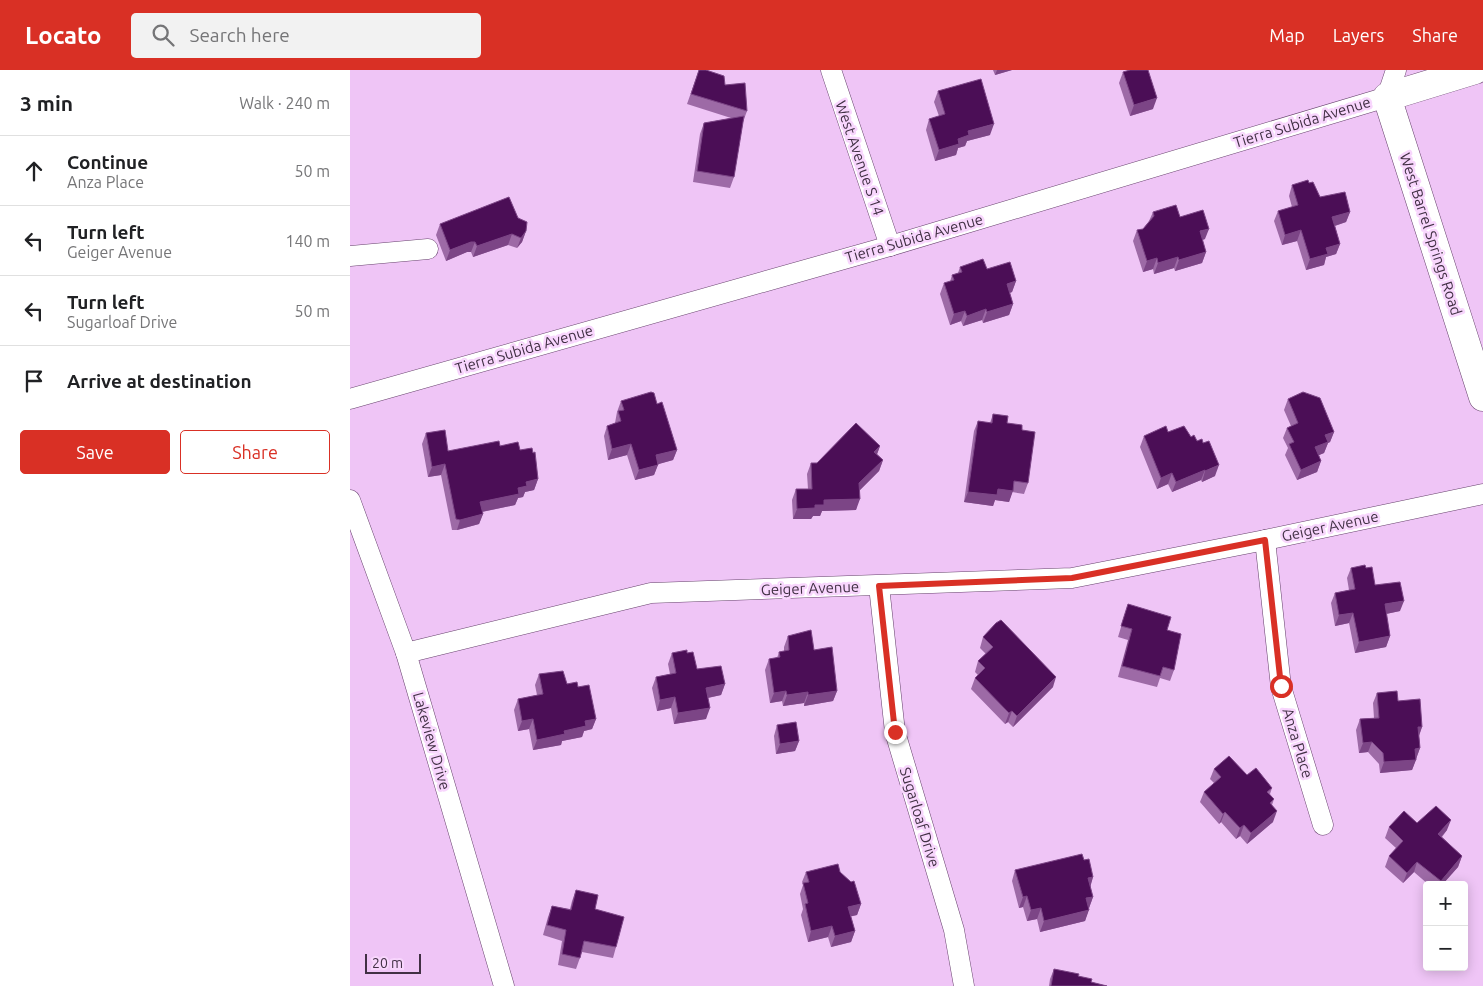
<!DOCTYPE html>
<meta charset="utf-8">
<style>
:root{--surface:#fff;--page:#f2f2f2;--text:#202124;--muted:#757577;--line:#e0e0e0;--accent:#d93025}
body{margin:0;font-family:Ubuntu,sans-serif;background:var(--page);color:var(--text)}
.controls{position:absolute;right:15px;bottom:15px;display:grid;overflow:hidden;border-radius:5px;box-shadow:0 2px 12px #0003}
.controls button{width:45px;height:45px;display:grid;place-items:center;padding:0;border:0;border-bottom:1px solid var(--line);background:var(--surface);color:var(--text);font:25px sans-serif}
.scale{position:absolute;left:15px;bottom:12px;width:56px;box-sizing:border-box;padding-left:5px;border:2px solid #413044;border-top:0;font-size:14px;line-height:18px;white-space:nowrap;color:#413044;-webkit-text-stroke:4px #f8d6fd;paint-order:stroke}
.stop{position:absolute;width:15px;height:15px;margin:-11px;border:4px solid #d93025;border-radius:50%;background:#fff}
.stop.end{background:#d93025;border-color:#fff;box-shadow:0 1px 5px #0008}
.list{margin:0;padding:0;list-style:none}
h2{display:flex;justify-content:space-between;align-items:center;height:65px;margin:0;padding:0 20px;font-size:21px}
h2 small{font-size:16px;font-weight:400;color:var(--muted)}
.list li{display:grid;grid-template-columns:32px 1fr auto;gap:15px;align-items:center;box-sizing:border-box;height:70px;padding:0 20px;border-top:1px solid var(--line)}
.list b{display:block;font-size:19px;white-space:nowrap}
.list p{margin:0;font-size:16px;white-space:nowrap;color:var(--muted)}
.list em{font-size:16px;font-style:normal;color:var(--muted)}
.actions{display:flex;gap:10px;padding:15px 20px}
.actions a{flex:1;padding:11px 0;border:1px solid var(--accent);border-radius:5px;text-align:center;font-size:18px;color:var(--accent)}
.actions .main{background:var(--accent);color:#fff}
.icon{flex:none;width:28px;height:28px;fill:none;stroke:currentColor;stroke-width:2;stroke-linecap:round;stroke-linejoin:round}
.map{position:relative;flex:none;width:1133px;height:916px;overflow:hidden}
header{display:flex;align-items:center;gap:30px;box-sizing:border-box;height:70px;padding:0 25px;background:var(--accent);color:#fff}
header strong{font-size:24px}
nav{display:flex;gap:28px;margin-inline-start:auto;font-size:18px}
.search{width:350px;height:45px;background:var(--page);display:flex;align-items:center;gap:12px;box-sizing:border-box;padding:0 18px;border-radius:5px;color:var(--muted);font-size:19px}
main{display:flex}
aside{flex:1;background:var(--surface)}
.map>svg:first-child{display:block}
</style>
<header>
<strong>Locato</strong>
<div class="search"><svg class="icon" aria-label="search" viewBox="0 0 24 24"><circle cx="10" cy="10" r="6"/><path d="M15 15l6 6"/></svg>Search here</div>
<nav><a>Map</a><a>Layers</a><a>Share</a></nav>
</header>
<main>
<aside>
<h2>3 min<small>Walk · 240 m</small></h2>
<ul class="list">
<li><svg class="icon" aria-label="ahead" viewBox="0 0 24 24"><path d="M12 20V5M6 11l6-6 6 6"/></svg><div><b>Continue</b><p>Anza Place</p></div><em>50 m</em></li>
<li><svg class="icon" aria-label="left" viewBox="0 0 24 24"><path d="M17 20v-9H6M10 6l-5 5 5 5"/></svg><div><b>Turn left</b><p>Geiger Avenue</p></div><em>140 m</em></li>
<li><svg class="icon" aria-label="left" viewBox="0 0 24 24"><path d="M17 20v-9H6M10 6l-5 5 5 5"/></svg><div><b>Turn left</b><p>Sugarloaf Drive</p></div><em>50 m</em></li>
<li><svg class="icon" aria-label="arrive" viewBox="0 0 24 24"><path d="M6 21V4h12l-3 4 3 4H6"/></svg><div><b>Arrive at destination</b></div></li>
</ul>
<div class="actions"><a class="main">Save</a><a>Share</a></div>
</aside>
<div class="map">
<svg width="1133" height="916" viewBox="0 0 1133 916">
<rect width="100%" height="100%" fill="#efc5f6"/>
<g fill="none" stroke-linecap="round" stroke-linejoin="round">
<g stroke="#67436d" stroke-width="21">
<g id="street">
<path d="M481,0L540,176"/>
<path d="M0,186L78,179"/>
<path d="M0,329L540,176L1037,27L1046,0"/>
<path d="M0,430L56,583L154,916"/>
<path d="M915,470L931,617L973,755"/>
<path d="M529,516L545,662L604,860L614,916"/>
<path d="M56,583L301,523L722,508L915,470L1133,424"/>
</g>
</g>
<g stroke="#67436d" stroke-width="29">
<path id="secondary" d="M1125,0L1037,27L1133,327"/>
</g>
<use href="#street" stroke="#fff" stroke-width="20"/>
<use href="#secondary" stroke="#fff" stroke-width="28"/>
</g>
<g fill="#9d6aa6">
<path d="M349,0L375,15L397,41L393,52L384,107L380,118L343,112L350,64L354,53L381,48L337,34Z"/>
<path d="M643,0H662L645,5Z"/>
<path d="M773,2L803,39L780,46L769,13Z"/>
<path d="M588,21L640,65L617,71L615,76L608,78L606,85L585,91L576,60L579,49L589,46L584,32Z"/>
<path d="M959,113L970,127L1000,142L996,152L985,156L990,174L986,184L976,187L974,195L956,200L947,171L932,175L924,151L928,141L942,137L939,126L942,115Z"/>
<path d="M803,142L830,147L855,169L852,170L856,182L852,193L825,201L824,198L804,204L803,199L793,202L783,171L787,160L793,159L799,151Z"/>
<path d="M168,148L176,161L172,172L167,178L158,175L123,187L121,182H117L96,191L86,165L90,154Z"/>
<path d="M610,197L637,199L666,211L662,222L660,223L663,234L659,245L633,253L632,250L613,256L611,251L600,255L590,224L594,213L600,212L602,205L608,203Z"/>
<path d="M938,329L984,362L980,372L978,373L974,383L969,385L971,391L967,402L947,410L935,385L938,378L933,368L937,358L941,356L934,340Z"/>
<path d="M271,331L307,334L327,380L323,390L308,394L304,405L285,410L277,385L258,390L254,366L257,356L265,353L267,342Z"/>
<path d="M643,344L657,353L672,360L678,413L674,424L662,422L659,432L645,430L643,436L614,432L624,361L628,351L640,353Z"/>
<path d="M818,362L865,406L852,412L851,410L822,422L818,414L807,419L790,377L794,366Z"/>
<path d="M76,363L98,381L150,376L170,380L188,409L184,420L175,422L173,427L168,428L165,435L132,442L133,444L129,454L107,460H102L91,405L78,407L72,374Z"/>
<path d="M530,376L527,384L533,390L529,401L510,420L506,440L472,441L470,446H463L461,449H443L442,430L446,419H458L457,404L461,393H467Z"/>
<path d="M1001,498H1016L1025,515L1050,541L1036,544L1040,566L1036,577L1005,583L999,553L985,556L981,533L985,523L999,520L997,508Z"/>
<path d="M778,534L817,560L824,600L820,611L810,608L807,617L768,607L778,570L768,567Z"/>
<path d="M438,566L464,580L487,621L483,631L454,636V633L433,636L432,631L420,633L415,600L419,589L427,588L429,582L434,581V577Z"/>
<path d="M633,567L703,617L663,657L658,652L655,654L621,619L625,608L628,605L625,602L628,591L636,584L630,578Z"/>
<path d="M322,583H337L347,599L375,614L371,625L358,628L356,649L324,654L321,638L307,641L302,618L306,607L320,604L318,594Z"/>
<path d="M189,604L228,617L246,649L242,659L234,661L232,667L212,671L211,675L183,680L179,659L168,661L164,640L168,629L187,625L185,615Z"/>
<path d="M1027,623L1048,631L1072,657L1069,666L1070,678L1062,700L1030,703L1029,694L1018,682L1009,683L1006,660L1010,649L1024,648L1023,633Z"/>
<path d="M427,655L449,671L445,681L426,684L424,666Z"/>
<path d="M864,699L897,705L922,718L920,724L924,729L922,735L923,752L897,774L890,766L886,769L871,752L869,754L850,732L854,722L864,713L860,709Z"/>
<path d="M1067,753L1097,760L1092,767L1112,786L1108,797L1092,815H1079L1064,802L1053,813L1035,797L1039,786L1046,778L1035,768L1039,757Z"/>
<path d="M734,790L743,807L740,816L743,827L739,838L735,851L690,862L687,849L677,851L673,837L669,838L662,811L665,800Z"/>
<path d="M456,802H490L511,834L507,845L501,846L505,861L501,872L481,877L478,867L458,872L451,845L453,839L450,824L453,815L452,812Z"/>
<path d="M226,820L245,839L266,877L263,888L232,882L226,899L208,895L212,871L193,865L198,847L202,836L220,839L222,831Z"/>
<path d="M704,899L728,906L741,912L757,916H699L700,909Z"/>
</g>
<g fill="#7c4586">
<path d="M647,0H662L645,5Z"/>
<path d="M807,28L803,39L780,46L784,35Z"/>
<path d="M644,54L640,65L617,71L615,76L608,78L606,85L585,91L589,80L608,69L618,61Z"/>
<path d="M1000,142L996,152L978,158L982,147Z"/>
<path d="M859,159L855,169L846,172L850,161Z"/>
<path d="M951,160L947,171L932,175L935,165Z"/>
<path d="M176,161L172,172L167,178L171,168Z"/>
<path d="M162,164L158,175L123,187L127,176Z"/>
<path d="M121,172H125L121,182H117L96,191L100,180Z"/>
<path d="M990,174L986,184L976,187L974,195L956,200L960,189L976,178Z"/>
<path d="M856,182L852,193L825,201L829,190Z"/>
<path d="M828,187L824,198L804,204L808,193Z"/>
<path d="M807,188L803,199L793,202L797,191Z"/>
<path d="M666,211L662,222L653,225L657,214Z"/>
<path d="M663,234L659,245L633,253L637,242Z"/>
<path d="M636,239L632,250L613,256L617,246Z"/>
<path d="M615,241L611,251L600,255L604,244Z"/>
<path d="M984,362L980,372L978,373L974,383L962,388L965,377L975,365Z"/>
<path d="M281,374L277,385L258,390L262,379Z"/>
<path d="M530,376L526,387L524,382Z"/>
<path d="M327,380L323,390L302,396L306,385Z"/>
<path d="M533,390L529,401L506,424L509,413Z"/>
<path d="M971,391L967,402L947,410L951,400Z"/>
<path d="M95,394L91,405L78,407L82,397Z"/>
<path d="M308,395L304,405L285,410L289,400Z"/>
<path d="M869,395L865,406L852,412L855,401Z"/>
<path d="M855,400L851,410L822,422L826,412Z"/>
<path d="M822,403L818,414L807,419L811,408Z"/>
<path d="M188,409L184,420L175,422L173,427L168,428L165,435L126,443L130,432L168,418L176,412Z"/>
<path d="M648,419L663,421L659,432L645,430L643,436L614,432L618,422Z"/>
<path d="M510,429L506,440L472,441L470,446H463L461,449H443L447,439L474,430Z"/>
<path d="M133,444L129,454L107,460L110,450Z"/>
<path d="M1054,531L1050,541L1031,545L1035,534Z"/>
<path d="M1003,543L999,553L985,556L989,545Z"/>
<path d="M1040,566L1036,577L1005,583L1009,572Z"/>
<path d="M706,607L703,617L663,657L667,646Z"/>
<path d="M375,614L371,625L352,629L356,618Z"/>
<path d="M436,621L432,631L420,633L424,623Z"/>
<path d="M487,621L483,631L454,636L458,625Z"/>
<path d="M458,622L454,633L433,636L437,625Z"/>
<path d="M325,627L321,638L307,641L310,630Z"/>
<path d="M360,638L356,649L324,654L328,643Z"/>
<path d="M662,641L658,652L655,654L659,643Z"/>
<path d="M183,649L179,659L168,661L172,651Z"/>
<path d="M246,649L242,659L234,661L232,667L212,671L211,675L183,680L187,670L214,661L235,651Z"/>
<path d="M1068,657H1072L1068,668Z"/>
<path d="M449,671L445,681L426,684L430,674Z"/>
<path d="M1022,672L1018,682L1009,683L1013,673Z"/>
<path d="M1070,678L1066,689H1061L1065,679Z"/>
<path d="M1066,690L1062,700L1030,703L1034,692Z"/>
<path d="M927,741L923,752L897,774L901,763Z"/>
<path d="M875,742L871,752L869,754L873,744Z"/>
<path d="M1101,750L1097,760L1085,774L1088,764Z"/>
<path d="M894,755L890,766L886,769L890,758Z"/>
<path d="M1112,786L1108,797L1092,815H1089L1091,811Z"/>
<path d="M1067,792L1064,802L1053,813L1057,803Z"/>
<path d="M743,807L740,818L738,808Z"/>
<path d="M677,826L673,837L669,838L673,827Z"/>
<path d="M743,827L739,838L732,839L736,828Z"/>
<path d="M511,834L507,845L494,848L498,837Z"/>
<path d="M691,838L687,849L677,851L681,840Z"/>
<path d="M739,840L735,851L690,862L694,851Z"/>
<path d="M482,856L478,867L458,872L461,861Z"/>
<path d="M505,861L501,872L481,877L485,866Z"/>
</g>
<g fill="#4b0e56" stroke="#7c4586">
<path d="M349,0H356L374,6L375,15L395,13L397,41L341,24Z"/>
<path d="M780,0H798L807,28L784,35L773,2Z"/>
<path d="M631,9L644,54L618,61L619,65L608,69L609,74L589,80L579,49L595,44L588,21Z"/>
<path d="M394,46L384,107L347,101L354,53Z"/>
<path d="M958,110L959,113L963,112L970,127L995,122L1000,142L982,147L990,174L976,178L978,184L960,189L951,160L935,165L928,141L948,135L942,115Z"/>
<path d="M159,127L168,148L177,152L176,161L171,168L162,164L127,176L125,172H121L100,180L90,154Z"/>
<path d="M826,135L830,147L853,140L859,159L850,161L856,182L829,190L828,187L808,193L807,188L797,191L787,160L793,159L804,146L803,142Z"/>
<path d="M633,189L637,199L660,192L666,211L657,214L663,234L637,242L636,239L617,246L615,241L604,244L594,213L604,210L602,205L612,202L610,197Z"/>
<path d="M301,322L304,323L307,334L312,332L327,380L306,385L308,395L289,400L281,374L262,379L257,356L271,351L268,341L274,340L271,331Z"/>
<path d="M953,322L970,328L984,362L975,365L978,372L965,377L971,391L951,400L939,374L944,372L937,358L948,353L938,329Z"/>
<path d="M643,344L658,346L657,353L672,355V360L685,362L678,413L664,411L663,421L648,419L647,425L618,422L628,351L642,353Z"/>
<path d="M506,353L530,376L524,382L533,390L509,413L510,429L474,430V435H465V438L447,439L446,419H462L461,393H467Z"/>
<path d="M816,356L818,362L834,356L841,367L844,365L847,371L852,369L853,373L859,371L869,395L855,401V400L826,412L822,403L811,408L794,366Z"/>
<path d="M95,360L98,381L149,371L150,376L168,372L170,380L182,378L183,383L185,382L188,409L176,412L177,416L168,418L169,424L130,432L133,444L110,450L106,449L95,394L82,397L76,363Z"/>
<path d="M1015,495L1016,498L1022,497L1025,515L1050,512L1054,531L1035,534L1040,566L1009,572L1003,543L989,545L985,523L1005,519L1001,498Z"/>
<path d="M778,534L821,547L817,560L831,564L824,600L813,597L810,606L772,596L782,559L771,556Z"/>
<path d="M651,550L706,607L667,646L662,641L659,643L625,608L635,598L628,591L643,577L633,567L646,553Z"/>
<path d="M461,560L464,580L482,577L487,621L458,625V622L437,625L436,621L424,623L419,589L430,587L429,582L439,580L438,566Z"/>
<path d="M337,580V583L343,582L347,599L371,596L375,614L356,618L360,638L328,643L325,627L310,630L306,607L326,603L322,583Z"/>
<path d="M213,601L217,614L227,612L228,617L239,615L246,649L235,651L236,656L214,661L215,664L187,670L183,649L172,651L168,629L193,624L189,604Z"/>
<path d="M1047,621L1048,631L1070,629L1072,657H1068L1070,678L1065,679L1066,690L1034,692L1033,683L1022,672L1013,673L1010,649L1029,648L1027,623Z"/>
<path d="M446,652L449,671L430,674L427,655Z"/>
<path d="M879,686L897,705L906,698L922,718L917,722L924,729L920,733L927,741L901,763L894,755L890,758L875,742L873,744L854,722L871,707L864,699Z"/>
<path d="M1086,736L1101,750L1088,764L1112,786L1091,811L1067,792L1057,803L1039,786L1053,771L1039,757L1054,741L1067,753Z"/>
<path d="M732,784L734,790L739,789L743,807L738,808L743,827L736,828L739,840L694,851L691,838L681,840L677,826L673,827L665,800Z"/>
<path d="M488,794L490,802L501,812L504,811L511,834L498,837L505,861L485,866L482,856L461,861L455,834L458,833L453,813L459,812L456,802Z"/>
<path d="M226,820L248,825L245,839L274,847L266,877L234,871L230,888L212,884L216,860L197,855L202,836L221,840Z"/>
<path d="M704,899L729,904L728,906L742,909L741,912L757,916H701Z"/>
</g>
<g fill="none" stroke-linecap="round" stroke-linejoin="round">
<path stroke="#d93025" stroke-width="6" d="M545,662L529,516L722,508L915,470L931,616"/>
</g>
<g text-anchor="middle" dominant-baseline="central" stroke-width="5" stroke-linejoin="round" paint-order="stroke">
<g font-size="15" fill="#413044" stroke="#f8d6fd">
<text transform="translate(952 52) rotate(-17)">Tierra Subida Avenue</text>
<text transform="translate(510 88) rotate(71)">West Avenue S 14</text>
<text transform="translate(1081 164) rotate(72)">West Barrel Springs Road</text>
<text transform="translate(564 168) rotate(-16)">Tierra Subida Avenue</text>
<text transform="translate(174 279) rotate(-16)">Tierra Subida Avenue</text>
<text transform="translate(980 456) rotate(-12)">Geiger Avenue</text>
<text transform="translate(460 518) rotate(-2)">Geiger Avenue</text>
<text transform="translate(82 671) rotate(74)">Lakeview Drive</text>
<text transform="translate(948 673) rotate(73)">Anza Place</text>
<text transform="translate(570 747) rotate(73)">Sugarloaf Drive</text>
</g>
</g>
</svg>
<div class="controls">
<button>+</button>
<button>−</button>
</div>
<div class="scale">20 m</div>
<div class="stop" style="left:931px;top:616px"></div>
<div class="stop end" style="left:545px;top:662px"></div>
</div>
</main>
